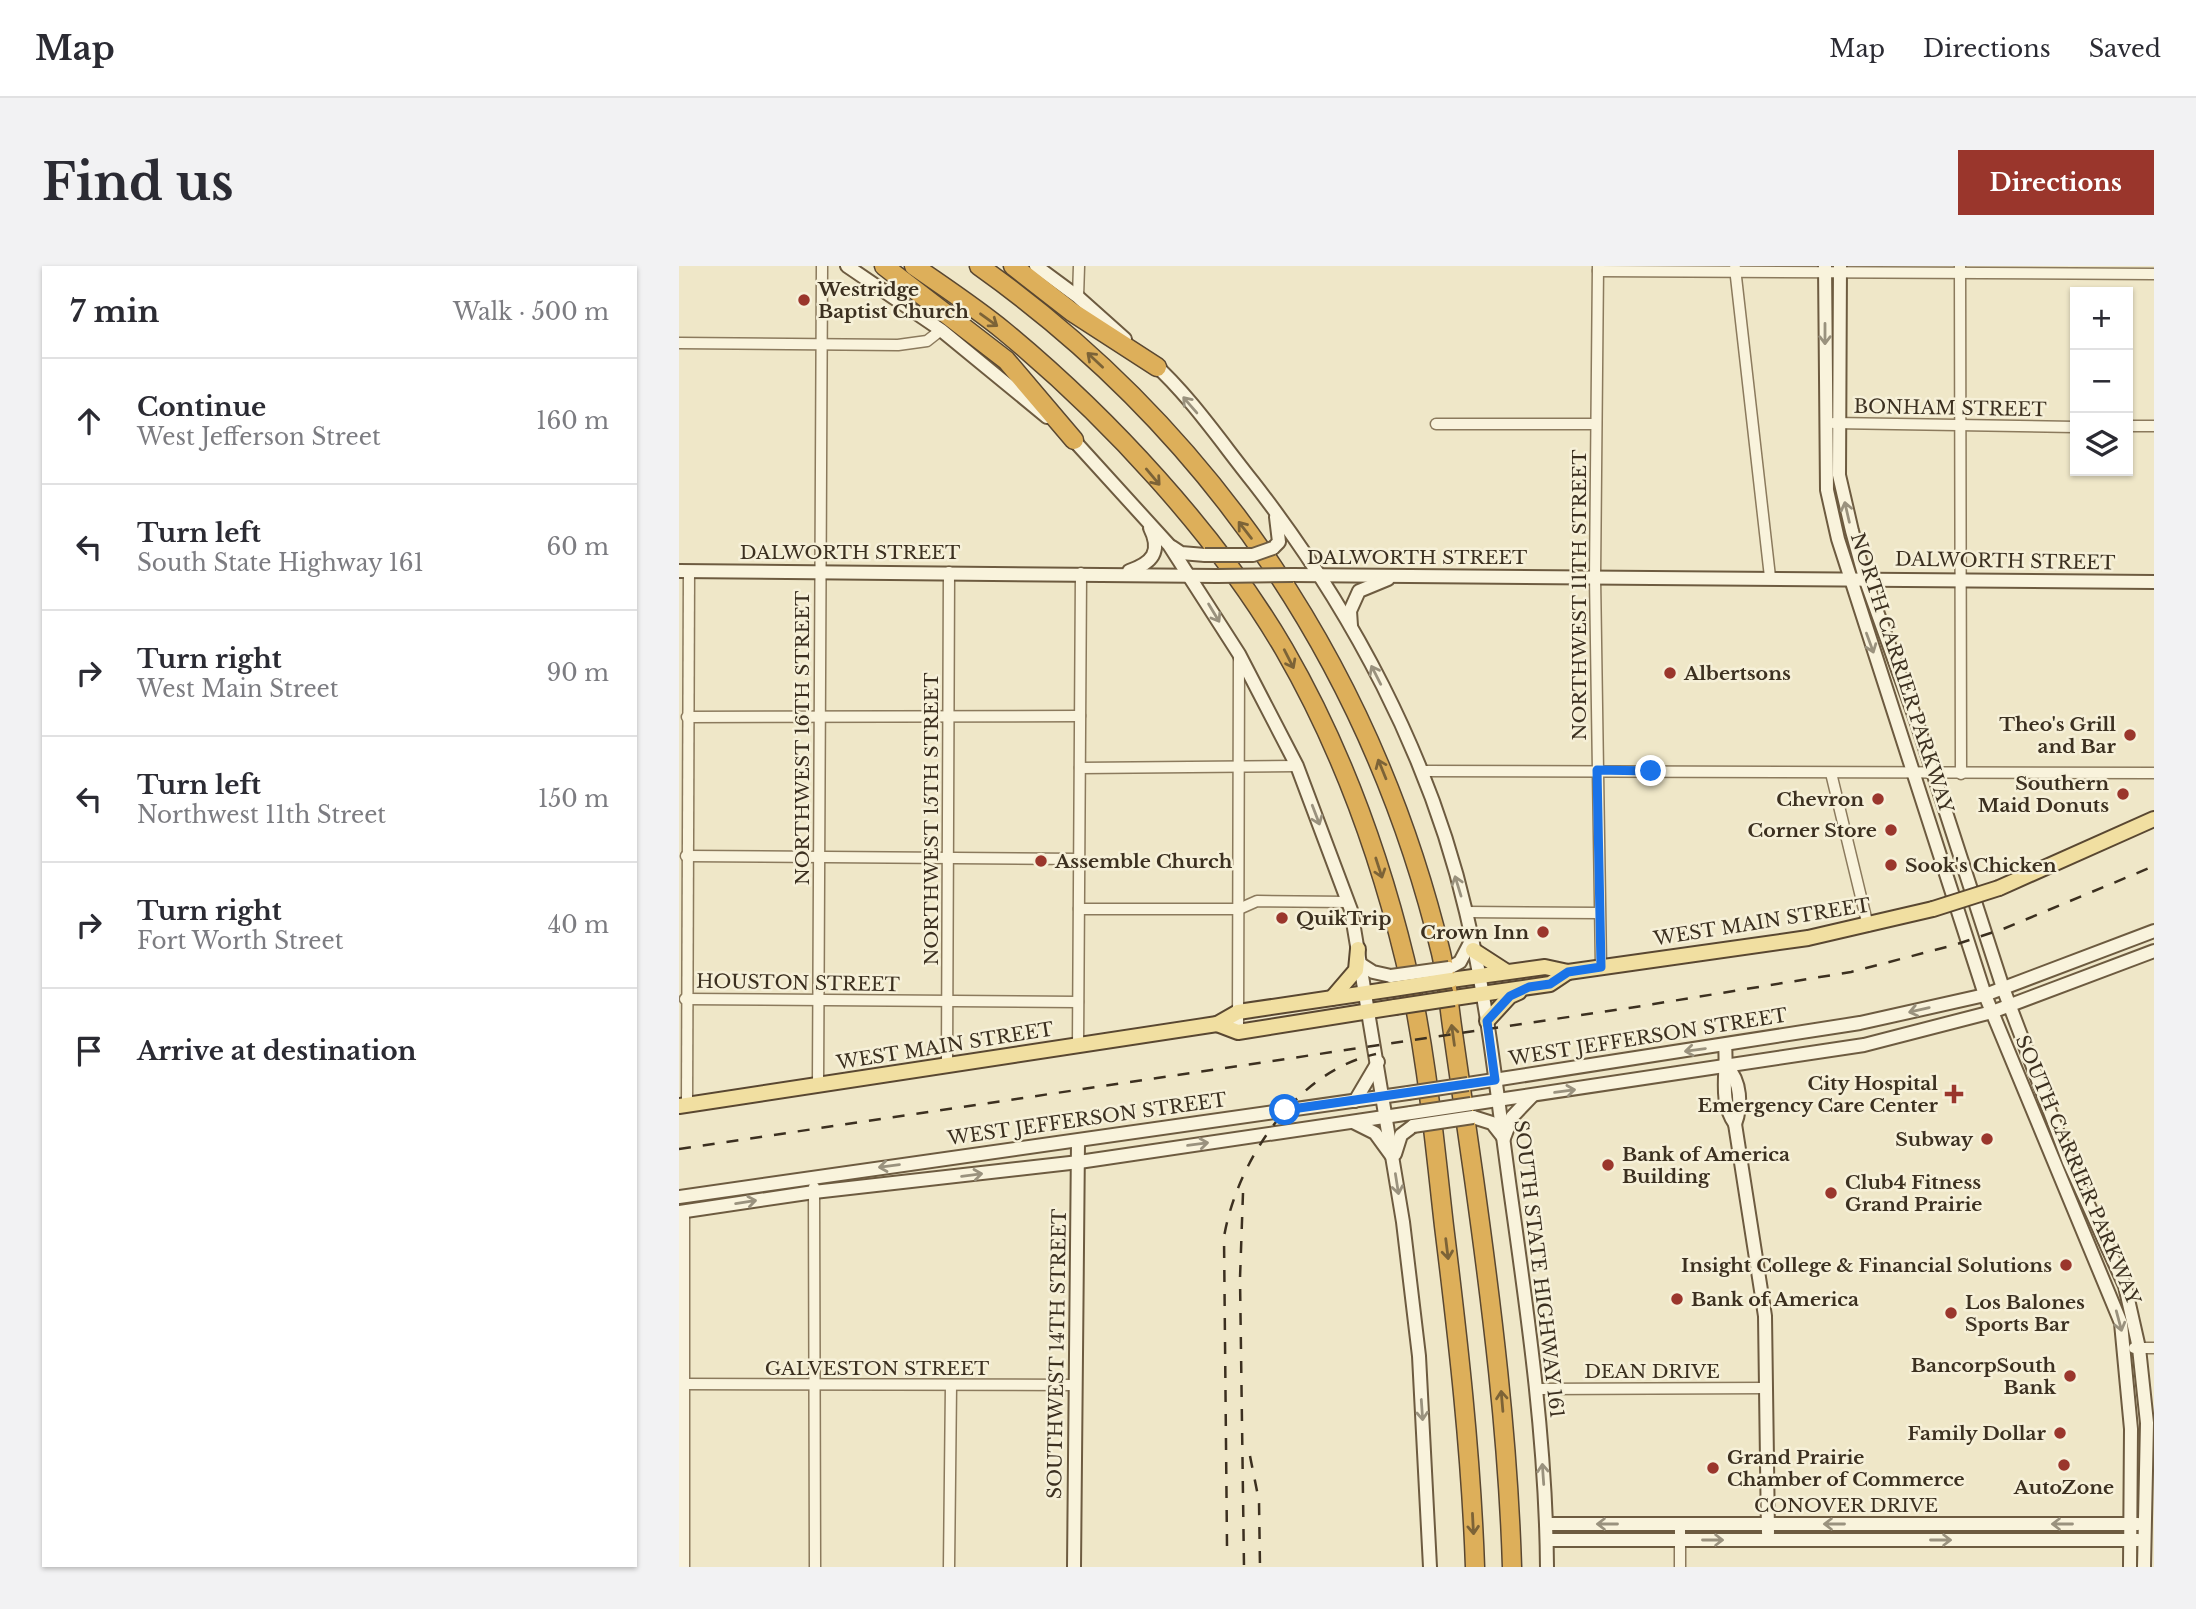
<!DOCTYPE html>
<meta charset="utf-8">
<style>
:root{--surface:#fff;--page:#f2f2f3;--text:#2b2b33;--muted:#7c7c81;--line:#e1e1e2;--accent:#9a362c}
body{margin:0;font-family:"Libre Baskerville",serif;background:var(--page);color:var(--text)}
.controls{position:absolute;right:21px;top:21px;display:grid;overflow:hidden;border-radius:0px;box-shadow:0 2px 5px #0004}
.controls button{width:63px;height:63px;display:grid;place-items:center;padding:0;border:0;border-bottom:2px solid var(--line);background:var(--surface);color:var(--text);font:35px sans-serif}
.stop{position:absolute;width:21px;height:21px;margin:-16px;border:5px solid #1a73e8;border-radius:50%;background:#fff}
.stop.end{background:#1a73e8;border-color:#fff;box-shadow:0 2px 7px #0008}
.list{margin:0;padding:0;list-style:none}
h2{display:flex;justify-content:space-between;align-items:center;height:91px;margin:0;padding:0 28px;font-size:30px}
h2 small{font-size:23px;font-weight:400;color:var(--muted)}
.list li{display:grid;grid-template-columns:46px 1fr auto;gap:21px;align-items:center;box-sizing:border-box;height:126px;padding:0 28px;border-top:2px solid var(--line)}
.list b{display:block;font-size:26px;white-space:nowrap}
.list p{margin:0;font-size:23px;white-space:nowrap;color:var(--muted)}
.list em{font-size:23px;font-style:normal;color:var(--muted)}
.icon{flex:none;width:38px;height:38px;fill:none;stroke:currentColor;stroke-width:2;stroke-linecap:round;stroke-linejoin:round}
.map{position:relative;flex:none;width:1475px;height:1301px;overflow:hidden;border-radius:0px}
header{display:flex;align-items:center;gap:42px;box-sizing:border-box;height:98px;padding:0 35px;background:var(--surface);border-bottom:2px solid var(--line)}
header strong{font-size:33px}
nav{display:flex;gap:38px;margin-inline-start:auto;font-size:24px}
.intro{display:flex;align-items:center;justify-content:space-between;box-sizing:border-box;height:168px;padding:0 42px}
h1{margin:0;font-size:49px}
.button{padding:18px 32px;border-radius:0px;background:var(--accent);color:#fff;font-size:24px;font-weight:700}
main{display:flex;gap:42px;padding:0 42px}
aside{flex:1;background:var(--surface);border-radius:0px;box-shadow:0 2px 5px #0004}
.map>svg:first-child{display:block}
</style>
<header>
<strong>Map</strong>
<nav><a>Map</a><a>Directions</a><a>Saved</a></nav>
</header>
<div class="intro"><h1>Find us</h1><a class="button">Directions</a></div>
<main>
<aside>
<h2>7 min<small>Walk · 500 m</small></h2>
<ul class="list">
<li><svg class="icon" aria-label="ahead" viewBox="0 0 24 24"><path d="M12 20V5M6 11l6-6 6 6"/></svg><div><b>Continue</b><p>West Jefferson Street</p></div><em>160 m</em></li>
<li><svg class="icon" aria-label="left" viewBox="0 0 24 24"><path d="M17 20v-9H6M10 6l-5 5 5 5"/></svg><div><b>Turn left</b><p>South State Highway 161</p></div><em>60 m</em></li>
<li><svg class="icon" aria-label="right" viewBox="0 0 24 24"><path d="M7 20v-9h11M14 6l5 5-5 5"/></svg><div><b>Turn right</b><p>West Main Street</p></div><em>90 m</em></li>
<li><svg class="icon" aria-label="left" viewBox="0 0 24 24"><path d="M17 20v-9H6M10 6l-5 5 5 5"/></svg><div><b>Turn left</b><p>Northwest 11th Street</p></div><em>150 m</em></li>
<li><svg class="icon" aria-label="right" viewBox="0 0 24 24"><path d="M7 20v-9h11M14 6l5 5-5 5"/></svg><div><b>Turn right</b><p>Fort Worth Street</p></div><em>40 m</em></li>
<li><svg class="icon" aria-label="arrive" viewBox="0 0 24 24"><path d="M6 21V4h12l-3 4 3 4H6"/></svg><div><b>Arrive at destination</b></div></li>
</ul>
</aside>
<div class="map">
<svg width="1475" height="1301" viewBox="0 0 1475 1301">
<rect width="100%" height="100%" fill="#efe7c8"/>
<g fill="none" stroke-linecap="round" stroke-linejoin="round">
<g stroke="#8b7a5d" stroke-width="13">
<g id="street">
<path d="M919,0L916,311L922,701"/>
<path d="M1281,0L1282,508"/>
<path d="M1056,2L1091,311"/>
<path d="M919,5L1475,8"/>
<path d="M399,31L400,0"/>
<path d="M0,77L219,79L248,75L262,64"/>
<path d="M1155,157L1396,161"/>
<path d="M757,158H917"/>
<path d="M1449,160H1475"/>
<path d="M8,451L401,450"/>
<path d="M401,502L618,500"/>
<path d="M743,505L1475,507"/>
<path d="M1152,507L1189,660"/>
<path d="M7,590L400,593"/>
<path d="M400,643H560L578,635L669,636"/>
<path d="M787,646L920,647"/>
<path d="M6,733L399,736"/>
<path d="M559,766L560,388"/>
<path d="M399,780L402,307"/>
<path d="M268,799L270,306"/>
<path d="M139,819L143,0"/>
<path d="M8,838L10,305"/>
<path d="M135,921L136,1301"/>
<path d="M5,946V1301"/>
<path d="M1455,1082H1475"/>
<path d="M0,1118L397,1119"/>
<path d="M859,1123L1087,1122"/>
<path d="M1001,1258V1301"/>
<path d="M270,1301L272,1119"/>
</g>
</g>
<g stroke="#6d5b40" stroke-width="16">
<g id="secondary">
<path d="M168,0L262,64L368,151"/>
<path d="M357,0L399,31L446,73"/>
<path d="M1146,0L1148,224L1159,273L1306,729L1442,1057L1452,1163L1451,1301"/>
<path d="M1161,0L1160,209L1173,265L1186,312L1238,457L1324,722L1390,896L1446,1020L1460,1082L1468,1157L1465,1301"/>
<path d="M473,96C511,130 542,176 574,216C672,342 751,490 787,646C810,741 819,840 833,937C850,1058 867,1178 868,1301"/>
<path d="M390,169L490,279L560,388L618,500L672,644L724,956L740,1090L751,1301"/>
<path d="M493,281L502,287L526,289"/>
<path d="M594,282L600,276L597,251"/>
<path d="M0,305L538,310"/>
<path d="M450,305C473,297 483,286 471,262"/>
<path d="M614,309L1475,316"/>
<path d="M672,360L671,345L680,325L709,313"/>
<path d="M683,699L694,706L712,710"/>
<path d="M770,702L781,696L792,675"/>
<path d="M1046,780C1049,807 1039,833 1056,858L1086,1050L1089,1267"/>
<path d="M1048,801C1062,815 1063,840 1056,858"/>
<path d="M789,818L1181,757L1306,729L1475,665"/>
<path d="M676,835L699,796"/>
<path d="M792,838L1185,779L1313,746L1475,685"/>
<path d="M794,851L813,857L824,871"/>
<path d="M674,856L696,867L712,889"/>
<path d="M825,872L833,851L853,830"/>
<path d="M716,888L722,869L734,860"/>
<path d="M0,931L729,827"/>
<path d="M0,946L135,926L400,896L732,847"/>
<path d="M867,1258H1459"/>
<path d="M868,1274H1459"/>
<path d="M395,1301L399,876"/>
</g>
</g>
<g stroke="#594731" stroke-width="18">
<g id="primary">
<path d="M1320,622L1475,553"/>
<path d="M794,684L828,706"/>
<path d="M772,714L866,701L889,706L1129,672L1254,643"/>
<path d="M653,732L677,704L679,683"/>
<path d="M775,732L871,718L889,706"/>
<path d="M808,755L831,730L840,726"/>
<path d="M538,758L559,766L716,741"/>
<path d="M0,840L538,758L559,746L714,723"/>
</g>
</g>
<g stroke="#594731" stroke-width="21">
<g id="highway">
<path d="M205,0L327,94L395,174"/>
<path d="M235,0C265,21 297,42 325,65C429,151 537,267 605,383C660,478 700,587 726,694C747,781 755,872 765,960C779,1073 792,1187 796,1301"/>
<path d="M300,0C536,168 694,406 762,687C768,713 770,741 774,767C781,816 788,864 795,913C813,1042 829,1171 833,1301"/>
<path d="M334,0L393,46L478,101"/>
</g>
</g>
<use href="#street" stroke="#f9f3dc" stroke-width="10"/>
<use href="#secondary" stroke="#f9f3dc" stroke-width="12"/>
<use href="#primary" stroke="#f1dfa1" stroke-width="14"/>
<use href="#highway" stroke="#ddaf5a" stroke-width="18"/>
<g stroke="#3c3020" stroke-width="2.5" stroke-dasharray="12 12" stroke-linecap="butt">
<path d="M0,883L950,742L1172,706L1275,679L1324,663L1475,600"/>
<path d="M564,927L561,1012L565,1301"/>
<path d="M571,1190L580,1235L581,1301"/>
<path d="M548,1280L545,971C558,895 617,805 697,788"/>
</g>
<g stroke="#6d5b40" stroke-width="16" stroke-linecap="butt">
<g id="secondary-bridge">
<path d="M526,289H574L594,282"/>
<path d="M538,310L614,309"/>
<path d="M712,710L770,702"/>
<path d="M729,827L789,818"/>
<path d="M732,847L792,838"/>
<path d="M734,860L794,851"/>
</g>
</g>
<g stroke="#594731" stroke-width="18" stroke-linecap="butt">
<g id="primary-bridge">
<path d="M1254,643L1320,622"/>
<path d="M714,723L772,714"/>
<path d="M716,741L775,732"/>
</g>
</g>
<use href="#secondary-bridge" stroke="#f9f3dc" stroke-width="12"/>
<use href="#primary-bridge" stroke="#f1dfa1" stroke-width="14"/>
</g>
<defs><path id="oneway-shaft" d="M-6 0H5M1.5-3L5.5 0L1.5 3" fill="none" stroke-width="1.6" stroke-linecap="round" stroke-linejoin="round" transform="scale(1.75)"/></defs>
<g stroke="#7c6337">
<use href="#oneway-shaft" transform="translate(310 54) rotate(36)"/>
<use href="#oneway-shaft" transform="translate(416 94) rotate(-137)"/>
<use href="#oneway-shaft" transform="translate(474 211) rotate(50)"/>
<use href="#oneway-shaft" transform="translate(566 264) rotate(-128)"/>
<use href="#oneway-shaft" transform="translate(610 393) rotate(63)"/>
<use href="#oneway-shaft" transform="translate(703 503) rotate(-112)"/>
<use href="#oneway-shaft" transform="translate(700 602) rotate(72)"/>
<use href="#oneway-shaft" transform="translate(774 769) rotate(-98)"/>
<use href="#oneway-shaft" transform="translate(768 983) rotate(83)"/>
<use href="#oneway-shaft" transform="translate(823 1135) rotate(-95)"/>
<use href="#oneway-shaft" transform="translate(794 1258) rotate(87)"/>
</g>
<g stroke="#9a927e">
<use href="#oneway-shaft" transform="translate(1146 68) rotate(90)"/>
<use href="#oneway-shaft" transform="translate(511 139) rotate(-131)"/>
<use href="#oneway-shaft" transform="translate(1168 246) rotate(-103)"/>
<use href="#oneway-shaft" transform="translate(535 347) rotate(59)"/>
<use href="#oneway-shaft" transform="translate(1191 377) rotate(70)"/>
<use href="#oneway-shaft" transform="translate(697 409) rotate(-117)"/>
<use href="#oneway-shaft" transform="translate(637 549) rotate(69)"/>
<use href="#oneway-shaft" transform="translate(779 620) rotate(-107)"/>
<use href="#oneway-shaft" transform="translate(1240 744) rotate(167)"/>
<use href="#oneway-shaft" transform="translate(1016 784) rotate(172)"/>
<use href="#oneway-shaft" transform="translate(886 825) rotate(-8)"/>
<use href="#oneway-shaft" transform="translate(519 878) rotate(-8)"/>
<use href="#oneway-shaft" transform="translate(210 900) rotate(173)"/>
<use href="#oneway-shaft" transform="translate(293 909) rotate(-7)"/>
<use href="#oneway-shaft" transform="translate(718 918) rotate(81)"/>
<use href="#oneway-shaft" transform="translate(67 936) rotate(-9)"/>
<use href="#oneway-shaft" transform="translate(1440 1055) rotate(75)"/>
<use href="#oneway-shaft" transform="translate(743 1144) rotate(86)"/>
<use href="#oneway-shaft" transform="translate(864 1208) rotate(-94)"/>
<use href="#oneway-shaft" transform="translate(928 1258) rotate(-180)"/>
<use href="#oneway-shaft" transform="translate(1155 1258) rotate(180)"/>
<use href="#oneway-shaft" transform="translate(1383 1258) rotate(180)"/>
<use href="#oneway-shaft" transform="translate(1034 1274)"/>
<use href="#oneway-shaft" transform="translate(1262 1274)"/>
</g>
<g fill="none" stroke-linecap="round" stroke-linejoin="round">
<path stroke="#1a73e8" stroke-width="9" d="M606,844L816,814L808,755L831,730L850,721L871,718L889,706L922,701L918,504L972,505"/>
</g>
<g fill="#9a362c" stroke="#f6f0d8" stroke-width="2.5">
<circle cx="125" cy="34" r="7"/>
<circle cx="991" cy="407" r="7"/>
<circle cx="1451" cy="469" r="7"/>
<circle cx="1444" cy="528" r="7"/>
<circle cx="1199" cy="533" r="7"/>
<circle cx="1212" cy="564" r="7"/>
<circle cx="362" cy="595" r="7"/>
<circle cx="1212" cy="599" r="7"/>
<circle cx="603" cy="652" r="7"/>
<circle cx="864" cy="666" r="7"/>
<path d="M1271.5 817.5h7v7h7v7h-7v7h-7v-7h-7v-7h7z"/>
<circle cx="1308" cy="873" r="7"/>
<circle cx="929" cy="899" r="7"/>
<circle cx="1152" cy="927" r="7"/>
<circle cx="1387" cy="999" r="7"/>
<circle cx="998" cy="1033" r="7"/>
<circle cx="1272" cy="1047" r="7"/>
<circle cx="1391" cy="1110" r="7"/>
<circle cx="1381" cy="1167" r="7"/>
<circle cx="1385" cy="1199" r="7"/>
<circle cx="1034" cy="1202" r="7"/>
</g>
<g text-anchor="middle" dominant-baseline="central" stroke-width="5" stroke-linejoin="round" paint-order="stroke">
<g font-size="19" font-weight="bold" fill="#3c3020" stroke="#f6f0d8" text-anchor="start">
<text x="139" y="23">Westridge<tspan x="139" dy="22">Baptist Church</tspan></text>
<text x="1005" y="407">Albertsons</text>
<text x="1437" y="458" text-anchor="end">Theo's Grill<tspan x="1437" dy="22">and Bar</tspan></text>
<text x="1430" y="517" text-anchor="end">Southern<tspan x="1430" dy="22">Maid Donuts</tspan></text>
<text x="1185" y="533" text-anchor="end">Chevron</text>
<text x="1198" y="564" text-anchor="end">Corner Store</text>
<text x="376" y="595">Assemble Church</text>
<text x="1226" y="599">Sook's Chicken</text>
<text x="617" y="652">QuikTrip</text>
<text x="850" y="666" text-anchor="end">Crown Inn</text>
<text x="1259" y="817" text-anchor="end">City Hospital<tspan x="1259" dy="22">Emergency Care Center</tspan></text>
<text x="1294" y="873" text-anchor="end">Subway</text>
<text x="943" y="888">Bank of America<tspan x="943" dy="22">Building</tspan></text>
<text x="1166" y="916">Club4 Fitness<tspan x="1166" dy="22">Grand Prairie</tspan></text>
<text x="1373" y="999" text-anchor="end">Insight College &amp; Financial Solutions</text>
<text x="1012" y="1033">Bank of America</text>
<text x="1286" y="1036">Los Balones<tspan x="1286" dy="22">Sports Bar</tspan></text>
<text x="1377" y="1099" text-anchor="end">BancorpSouth<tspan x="1377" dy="22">Bank</tspan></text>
<text x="1367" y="1167" text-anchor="end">Family Dollar</text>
<text x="1048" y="1191">Grand Prairie<tspan x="1048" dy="22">Chamber of Commerce</tspan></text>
<text x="1385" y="1221" text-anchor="middle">AutoZone</text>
</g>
<g font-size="19" fill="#3c3020" stroke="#f6f0d8">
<text transform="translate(1271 142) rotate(1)">BONHAM STREET</text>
<text x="171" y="286">DALWORTH STREET</text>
<text x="738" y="291">DALWORTH STREET</text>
<text transform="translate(1326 295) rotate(1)">DALWORTH STREET</text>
<text transform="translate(900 329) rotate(-90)">NORTHWEST 11TH STREET</text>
<text transform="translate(1223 407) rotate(72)">NORTH CARRIER PARKWAY</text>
<text transform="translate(123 472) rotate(-90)">NORTHWEST 16TH STREET</text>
<text transform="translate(252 553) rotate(-90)">NORTHWEST 15TH STREET</text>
<text transform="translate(1083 656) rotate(-9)">WEST MAIN STREET</text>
<text transform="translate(119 717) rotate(1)">HOUSTON STREET</text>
<text transform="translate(969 771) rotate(-9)">WEST JEFFERSON STREET</text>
<text transform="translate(266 780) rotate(-9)">WEST MAIN STREET</text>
<text transform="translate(408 853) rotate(-8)">WEST JEFFERSON STREET</text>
<text transform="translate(1399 904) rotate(67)">SOUTH CARRIER PARKWAY</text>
<text transform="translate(860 1003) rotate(83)">SOUTH STATE HIGHWAY 161</text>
<text transform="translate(378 1088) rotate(-89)">SOUTHWEST 14TH STREET</text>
<text x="198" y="1102">GALVESTON STREET</text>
<text x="973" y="1105">DEAN DRIVE</text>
<text x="1167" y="1239">CONOVER DRIVE</text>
</g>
</g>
</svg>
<div class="controls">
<button>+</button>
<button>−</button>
<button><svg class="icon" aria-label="layers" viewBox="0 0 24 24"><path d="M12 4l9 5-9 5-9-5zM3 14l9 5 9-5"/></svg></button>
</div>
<div class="stop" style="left:606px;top:844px"></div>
<div class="stop end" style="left:972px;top:505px"></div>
</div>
</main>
